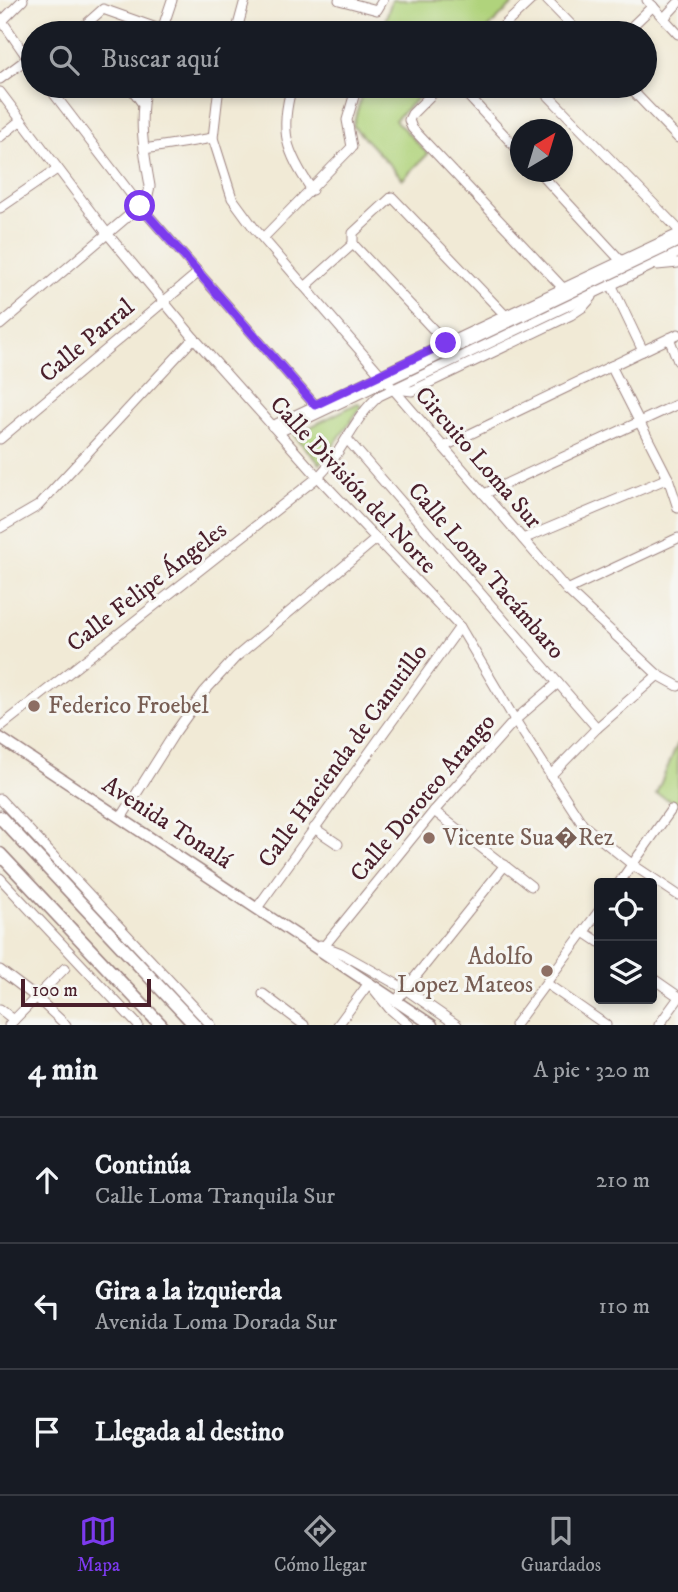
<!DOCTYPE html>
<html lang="es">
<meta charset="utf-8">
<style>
:root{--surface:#171b24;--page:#20242c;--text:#f1f3f6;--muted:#9ea1a6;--line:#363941;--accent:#7c3aed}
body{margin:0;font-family:"IM FELL DW Pica",serif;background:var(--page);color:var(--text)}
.controls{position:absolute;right:21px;bottom:21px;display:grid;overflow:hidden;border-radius:7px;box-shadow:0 4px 10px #0003}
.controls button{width:63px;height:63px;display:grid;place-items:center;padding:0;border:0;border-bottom:2px solid var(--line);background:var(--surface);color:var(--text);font:35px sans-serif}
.compass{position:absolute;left:510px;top:119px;width:63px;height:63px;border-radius:50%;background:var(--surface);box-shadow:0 4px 10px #0003;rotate:38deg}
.scale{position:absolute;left:21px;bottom:18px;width:130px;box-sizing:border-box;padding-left:7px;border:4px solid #4a1f2b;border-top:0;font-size:19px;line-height:24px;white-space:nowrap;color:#4a1f2b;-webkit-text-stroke:5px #f6f6f2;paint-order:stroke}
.stop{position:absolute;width:21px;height:21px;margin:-16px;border:5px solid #7c3aed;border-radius:50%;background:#fff}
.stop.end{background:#7c3aed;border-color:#fff;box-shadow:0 2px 7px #0008}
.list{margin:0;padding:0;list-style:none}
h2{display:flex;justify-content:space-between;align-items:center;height:91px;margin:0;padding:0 28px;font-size:30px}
h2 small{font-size:23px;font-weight:400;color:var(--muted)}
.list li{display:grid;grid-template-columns:46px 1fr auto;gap:21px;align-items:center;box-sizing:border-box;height:126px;padding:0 28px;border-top:2px solid var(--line)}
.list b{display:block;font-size:26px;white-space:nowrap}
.list p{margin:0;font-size:23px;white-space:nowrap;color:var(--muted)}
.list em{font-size:23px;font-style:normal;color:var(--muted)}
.icon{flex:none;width:38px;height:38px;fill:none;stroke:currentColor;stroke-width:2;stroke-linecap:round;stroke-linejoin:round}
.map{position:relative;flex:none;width:678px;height:1025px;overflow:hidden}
.search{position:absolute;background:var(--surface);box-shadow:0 4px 10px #0003;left:21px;right:21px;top:21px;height:77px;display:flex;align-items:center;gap:18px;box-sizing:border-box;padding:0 24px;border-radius:38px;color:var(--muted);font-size:26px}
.sheet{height:469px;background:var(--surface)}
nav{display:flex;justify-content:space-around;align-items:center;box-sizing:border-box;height:98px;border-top:2px solid var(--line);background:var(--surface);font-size:19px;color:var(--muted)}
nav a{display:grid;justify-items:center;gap:4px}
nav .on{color:var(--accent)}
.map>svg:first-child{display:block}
</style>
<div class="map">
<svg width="678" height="1025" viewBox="0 0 678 1025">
<rect width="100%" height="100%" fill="#f6f6f2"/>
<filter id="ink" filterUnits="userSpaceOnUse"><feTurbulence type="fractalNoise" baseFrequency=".0143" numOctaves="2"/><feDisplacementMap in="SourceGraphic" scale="14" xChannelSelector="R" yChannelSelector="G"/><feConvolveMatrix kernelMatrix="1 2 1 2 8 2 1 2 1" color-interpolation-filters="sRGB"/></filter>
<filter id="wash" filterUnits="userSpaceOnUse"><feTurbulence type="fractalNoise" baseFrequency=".00686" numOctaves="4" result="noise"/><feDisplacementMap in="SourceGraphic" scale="28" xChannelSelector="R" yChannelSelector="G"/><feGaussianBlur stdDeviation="1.57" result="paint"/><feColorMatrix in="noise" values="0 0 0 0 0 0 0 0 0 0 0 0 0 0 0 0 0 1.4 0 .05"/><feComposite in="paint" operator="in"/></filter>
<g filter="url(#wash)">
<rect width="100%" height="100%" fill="#f1ead6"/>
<g fill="#b0d37c" stroke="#7d7954" stroke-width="2">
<path d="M392,0H517L483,33H381Z"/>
<path d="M364,86H430L395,120L428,154L403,179L353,126Z"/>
<path d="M358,403L361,407L320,464L294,435Z"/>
<path d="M678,743V804L656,794Z"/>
</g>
</g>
<g filter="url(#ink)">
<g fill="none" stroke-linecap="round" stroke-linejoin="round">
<g stroke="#9e8480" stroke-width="11">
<g id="minor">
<path d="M339,0L377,10L383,0"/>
<path d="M547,0L579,33"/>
<path d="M647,0L678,34"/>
<path d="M0,18L33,66"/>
<path d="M664,18L678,3"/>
<path d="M2,21L23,0"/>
<path d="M90,33L85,25L103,9L162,30"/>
<path d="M161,33L172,0"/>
<path d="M236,33L245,0"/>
<path d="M496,33L531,0"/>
<path d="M625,33L653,6"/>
<path d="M0,79L27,59"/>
<path d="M48,86L140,206L315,405"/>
<path d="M130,86L142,103"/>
<path d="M219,86L213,138L232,198L254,228L567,590L658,675L678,686"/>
<path d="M292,86C279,132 286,151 312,190"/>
<path d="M440,86L412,114L409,120L412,128L563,288"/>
<path d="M459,86L520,152"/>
<path d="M539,86L678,229"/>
<path d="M628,86L678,138"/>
<path d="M0,92L106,232L194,338L318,477L460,627L515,720L583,825L633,865L678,895"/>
<path d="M0,137L21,120"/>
<path d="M144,149L213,138"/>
<path d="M539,172L623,263"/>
<path d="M0,208L57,169"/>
<path d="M263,238L352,147L347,120L357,86"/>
<path d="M657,265L678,263"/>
<path d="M612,286L643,351"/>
<path d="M305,287L353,244"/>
<path d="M0,325L140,206L148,195L150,186C144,152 138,120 146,86"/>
<path d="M669,338L678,361"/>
<path d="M446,343L353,244V233L392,197L505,315"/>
<path d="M611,366L668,478L678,508"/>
<path d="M396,389L412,391L571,315L583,307L592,297"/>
<path d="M272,426L678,234"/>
<path d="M279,432L678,242"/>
<path d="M0,439L199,272"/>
<path d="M347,439L597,728"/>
<path d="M443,447L678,334"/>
<path d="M484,494L678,404"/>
<path d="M0,528L38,506L194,338"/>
<path d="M523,539L668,478"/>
<path d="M567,590L678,538"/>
<path d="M0,727L318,477C343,453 353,418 379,396L678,253"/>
<path d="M550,776L597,728L658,675"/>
<path d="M0,799L211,1025"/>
<path d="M434,811L531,886"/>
<path d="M121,818L174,734L204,692L236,657L376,539"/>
<path d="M314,828L338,844"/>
<path d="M0,878L138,1025"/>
<path d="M619,883L671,810"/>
<path d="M257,908L460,627"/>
<path d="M584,932L599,942"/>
<path d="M320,945L341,953L405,989L457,1025"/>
<path d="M325,945L434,811L515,720L558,683"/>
<path d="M0,970L37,998L66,1025"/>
<path d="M652,978L678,996"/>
<path d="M547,984L606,1025"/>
<path d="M263,994L304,1025"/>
<path d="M396,1001L505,865"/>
<path d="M0,1009L14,1020"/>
<path d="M9,1025L65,968"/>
<path d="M338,1025L369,983L389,1008L409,1025"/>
<path d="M515,1025L599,911"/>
<path d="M659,1025L678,999"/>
</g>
</g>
<g stroke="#9e8480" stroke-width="13">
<path id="major" d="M0,738L432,1025"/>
</g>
<g stroke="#9e8480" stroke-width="15">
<g id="highway">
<path d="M0,817L195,1025"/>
<path d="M0,854L161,1025"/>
</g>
</g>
<use href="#minor" stroke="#fff" stroke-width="9"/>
<use href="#major" stroke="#fff" stroke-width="10"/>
<use href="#highway" stroke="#fff" stroke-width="12"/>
</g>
</g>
<g fill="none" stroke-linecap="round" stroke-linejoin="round" filter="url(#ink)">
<path stroke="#7c3aed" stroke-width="9" d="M140,206L315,405L446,343"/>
</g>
<g fill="#8d6e63" stroke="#f6f6f2" stroke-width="2.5">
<circle cx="34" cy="706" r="7"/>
<circle cx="429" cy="838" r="7"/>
<circle cx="547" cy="971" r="7"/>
</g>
<g text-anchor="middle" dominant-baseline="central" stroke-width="6" stroke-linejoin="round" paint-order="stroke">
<g font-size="24" fill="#4a1f2b" stroke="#f6f6f2">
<text transform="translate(87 341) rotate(-40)">Calle Parral</text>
<text transform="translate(478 458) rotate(49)">Circuito Loma Sur</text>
<text transform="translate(353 485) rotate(47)">Calle División del Norte</text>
<text transform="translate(486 571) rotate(49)">Calle Loma Tacámbaro</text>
<text transform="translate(147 587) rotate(-38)">Calle Felipe Ángeles</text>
<text transform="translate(343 756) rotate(-54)">Calle Hacienda de Canutillo</text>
<text transform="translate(423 798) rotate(-50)">Calle Doroteo Arango</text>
<text transform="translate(167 823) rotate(33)">Avenida Tonalá</text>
</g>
<g font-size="24" fill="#785e54" stroke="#f6f6f2" text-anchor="start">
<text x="48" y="706">Federico Froebel</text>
<text x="443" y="838">Vicente Sua�Rez</text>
<text x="533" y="957" text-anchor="end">Adolfo<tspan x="533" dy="28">Lopez Mateos</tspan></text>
</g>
</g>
</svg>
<div class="controls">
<button><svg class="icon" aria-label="locate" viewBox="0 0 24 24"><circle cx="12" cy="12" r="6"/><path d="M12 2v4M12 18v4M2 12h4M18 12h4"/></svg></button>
<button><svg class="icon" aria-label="layers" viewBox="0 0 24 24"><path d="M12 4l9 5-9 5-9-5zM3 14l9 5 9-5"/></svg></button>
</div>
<svg class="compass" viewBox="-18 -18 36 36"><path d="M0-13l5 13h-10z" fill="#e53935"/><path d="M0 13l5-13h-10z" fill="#9ea1a6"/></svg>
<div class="scale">100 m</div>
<div class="stop" style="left:140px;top:206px"></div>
<div class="stop end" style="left:446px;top:343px"></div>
<div class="search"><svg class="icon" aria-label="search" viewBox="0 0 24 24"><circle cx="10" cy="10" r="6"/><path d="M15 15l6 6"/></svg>Buscar aquí</div>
</div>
<section class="sheet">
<h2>4 min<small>A pie · 320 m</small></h2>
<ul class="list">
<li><svg class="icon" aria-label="ahead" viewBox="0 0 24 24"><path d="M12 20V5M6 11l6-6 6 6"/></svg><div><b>Continúa</b><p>Calle Loma Tranquila Sur</p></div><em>210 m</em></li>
<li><svg class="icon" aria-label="left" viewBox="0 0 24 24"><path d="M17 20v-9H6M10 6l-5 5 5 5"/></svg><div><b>Gira a la izquierda</b><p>Avenida Loma Dorada Sur</p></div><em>110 m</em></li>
<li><svg class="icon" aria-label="arrive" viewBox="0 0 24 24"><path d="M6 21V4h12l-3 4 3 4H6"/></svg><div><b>Llegada al destino</b></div></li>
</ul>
</section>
<nav>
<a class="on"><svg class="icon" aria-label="map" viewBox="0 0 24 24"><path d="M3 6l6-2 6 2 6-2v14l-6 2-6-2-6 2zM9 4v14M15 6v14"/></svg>Mapa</a>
<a><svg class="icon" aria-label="directions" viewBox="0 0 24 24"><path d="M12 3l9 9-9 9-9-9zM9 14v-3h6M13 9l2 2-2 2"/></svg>Cómo llegar</a>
<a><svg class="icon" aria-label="saved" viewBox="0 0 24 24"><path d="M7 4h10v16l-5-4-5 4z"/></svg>Guardados</a>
</nav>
